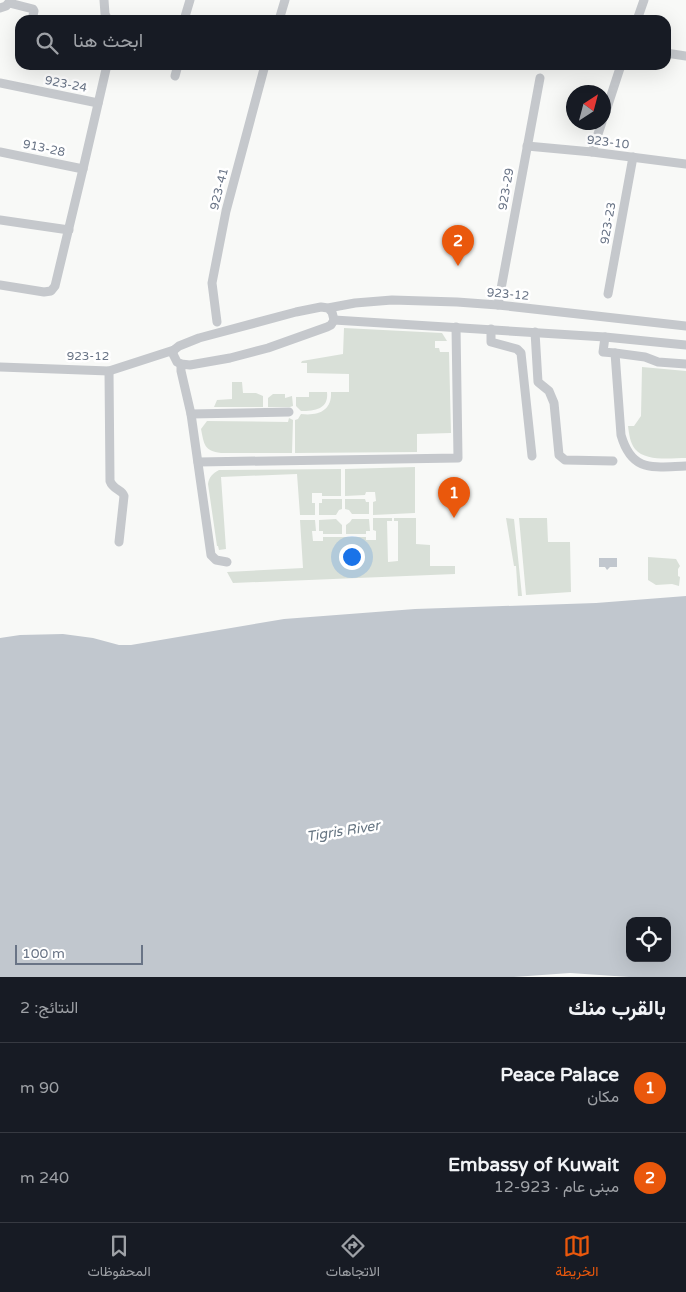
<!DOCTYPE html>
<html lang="ar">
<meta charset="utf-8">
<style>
:root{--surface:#171b24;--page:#242831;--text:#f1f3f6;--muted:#9ea1a6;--line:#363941;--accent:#ea580c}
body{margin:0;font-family:"Varela Round",Vazirmatn,sans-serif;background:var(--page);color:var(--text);direction:rtl}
.controls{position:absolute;right:15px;bottom:15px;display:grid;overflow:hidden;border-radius:10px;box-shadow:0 5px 20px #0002}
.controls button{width:45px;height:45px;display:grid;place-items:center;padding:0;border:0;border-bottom:1px solid var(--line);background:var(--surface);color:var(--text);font:25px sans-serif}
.compass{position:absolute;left:566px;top:85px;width:45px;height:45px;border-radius:50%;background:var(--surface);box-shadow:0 5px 20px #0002;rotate:36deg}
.scale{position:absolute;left:15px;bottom:12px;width:128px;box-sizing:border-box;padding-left:5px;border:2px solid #697486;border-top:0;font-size:14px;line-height:18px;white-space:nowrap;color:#697486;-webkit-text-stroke:4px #fff;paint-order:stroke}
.you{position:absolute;left:351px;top:556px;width:18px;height:18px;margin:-12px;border:4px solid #fff;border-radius:50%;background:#1a73e8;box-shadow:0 0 0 8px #1a73e833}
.badge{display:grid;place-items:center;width:32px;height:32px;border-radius:50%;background:var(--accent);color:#fff;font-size:16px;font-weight:700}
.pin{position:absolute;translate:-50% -41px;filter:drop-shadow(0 1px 2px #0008)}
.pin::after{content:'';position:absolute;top:26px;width:18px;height:15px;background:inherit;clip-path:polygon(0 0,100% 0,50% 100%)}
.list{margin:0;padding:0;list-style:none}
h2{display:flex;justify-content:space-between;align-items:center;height:65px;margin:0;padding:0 20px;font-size:21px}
h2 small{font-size:16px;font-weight:400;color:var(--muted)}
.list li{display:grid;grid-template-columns:32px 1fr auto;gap:15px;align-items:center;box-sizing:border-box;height:90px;padding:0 20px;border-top:1px solid var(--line)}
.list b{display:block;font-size:19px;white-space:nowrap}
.list p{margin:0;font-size:16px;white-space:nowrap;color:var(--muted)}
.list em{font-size:16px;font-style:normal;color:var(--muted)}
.icon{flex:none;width:28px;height:28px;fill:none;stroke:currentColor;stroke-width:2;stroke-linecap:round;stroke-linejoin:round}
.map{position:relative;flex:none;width:686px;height:977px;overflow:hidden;direction:ltr}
.search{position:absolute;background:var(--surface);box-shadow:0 5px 20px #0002;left:15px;right:15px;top:15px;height:55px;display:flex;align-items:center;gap:12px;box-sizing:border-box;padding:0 18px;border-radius:15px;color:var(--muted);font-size:19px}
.sheet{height:245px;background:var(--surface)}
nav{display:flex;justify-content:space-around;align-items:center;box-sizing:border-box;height:70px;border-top:1px solid var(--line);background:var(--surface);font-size:14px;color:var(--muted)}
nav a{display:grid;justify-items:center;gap:2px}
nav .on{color:var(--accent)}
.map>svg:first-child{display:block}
</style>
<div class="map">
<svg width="686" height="977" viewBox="0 0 686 977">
<rect width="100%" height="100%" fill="#f8f9f7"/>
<g fill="#d9e0d8">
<path d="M344,328L442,333L447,341H435V348H439L440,352H449L451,433L417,434V452L295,453V420L298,419L301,414C318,416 332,411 331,392H349V374L307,373V363H301L302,361L343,354Z"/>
<path d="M642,367L686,371V458C671,458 646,462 635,449C630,443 629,433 628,426H634L641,416Z"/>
<path d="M232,382H242L243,393H256L263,396V407H214L217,400L232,399Z"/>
<path d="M309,392H327C329,409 315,411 301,411L296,406V397H309Z"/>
<path d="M273,394H285V398L292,396L293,406L290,407H268V398Z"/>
<path d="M289,418L293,420L292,453H221C204,451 204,444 201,429L207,421L288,422Z"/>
<path d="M415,467V513L373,515V502L376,501L375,492H366L365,495L345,496V469Z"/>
<path d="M341,469V496H322V493H312V503H315V515H300L297,474L221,477L226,549L219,550L218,546H217L208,484C209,477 213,473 219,470Z"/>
<path d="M322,499H342V509L339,510L336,515H319V503H322Z"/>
<path d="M345,499H365L366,502H369V514H352L349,510L345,509Z"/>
<path d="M373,518H392V521H387L388,562L398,561V521H394V518H416V544L430,545V566H455V574L233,583L227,572L303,568L300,520H315L316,531H312L313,541H323V537H366V540H376V531L373,530Z"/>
<path d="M506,518L514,519L522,596H518L516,566H514Z"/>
<path d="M519,518H547L548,542H570L571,592L526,595Z"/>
<path d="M336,519L342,525V534H323V531H319V520Z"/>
<path d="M352,519H369L370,531H366V534H346V525L350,522Z"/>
<path d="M648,557L676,559L680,566L678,569V576L680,577L679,586L672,584L656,585L648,580Z"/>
</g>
<g fill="#c1c7ce" fill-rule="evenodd">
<path d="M599,558H617V567H610L607,570L605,567H599Z"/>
<path d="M686,596V977H629L570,973L514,977H0V638L20,635L63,634L93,638L119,645H131L284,619L415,609L596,603ZM630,921H667V958H630Z"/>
</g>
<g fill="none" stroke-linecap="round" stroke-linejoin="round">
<g stroke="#c5c8cc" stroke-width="9">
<path d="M104,0L105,14L108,20"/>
<path d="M9,3L33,9L34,11L32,20"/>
<path d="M0,8L6,6L11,0"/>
<path d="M184,20L190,0"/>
<path d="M279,20L285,0"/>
<path d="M637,20L644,0"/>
<path d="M666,53L686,56"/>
<path d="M175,76L178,65"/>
<path d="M0,83L98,103"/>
<path d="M604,117L621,65"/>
<path d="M527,146L592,152L686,164"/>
<path d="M0,152L83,169"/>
<path d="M592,152L602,122"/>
<path d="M0,220L69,230"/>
<path d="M0,285L44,292L51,291L55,286L83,169L107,65"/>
<path d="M608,294L633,157"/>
<path d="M498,305L540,78"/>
<path d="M328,308L332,312L334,320L331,325L327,327L268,348L230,358L190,365L181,364L177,362L173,354L174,350L179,346L199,338L296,312L321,307L328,308L355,303L392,300L457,302L498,305L686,326"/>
<path d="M334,320L605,337L686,345"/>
<path d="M217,322L212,283L226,211L265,65"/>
<path d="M491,329V342L517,349L521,353L532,456"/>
<path d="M535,332L538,382L549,391L554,403L559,455L565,460L613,461"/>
<path d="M605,337L603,352L615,353L621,435C632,473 653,467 686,466"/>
<path d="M615,353L645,357L658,362L686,364"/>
<path d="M181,364V371L191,414L211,555L216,560L227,562"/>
<path d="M0,367L109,371L174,350"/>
<path d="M109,371L110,481C113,490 122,489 124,496L119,542"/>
<path d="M191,414L289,412"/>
<path d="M198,462L458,458L456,327"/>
</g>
</g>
<g text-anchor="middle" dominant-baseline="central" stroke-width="5" stroke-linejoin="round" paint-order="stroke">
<g font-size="12" fill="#697486" stroke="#fff">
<text transform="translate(66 84) rotate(11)">923-24</text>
<text transform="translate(608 142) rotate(7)">923-10</text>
<text transform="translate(44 148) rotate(12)">913-28</text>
<text transform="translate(219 189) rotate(-76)">923-41</text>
<text transform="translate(506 189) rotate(-80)">923-29</text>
<text transform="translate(608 223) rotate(-80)">923-23</text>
<text transform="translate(508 294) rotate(5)">923-12</text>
<text x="88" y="356">923-12</text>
</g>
<g font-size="14" font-style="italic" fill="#657481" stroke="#fff">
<text transform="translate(343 831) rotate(-9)">Tigris River</text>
</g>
</g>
</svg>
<div class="controls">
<button><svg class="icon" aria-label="locate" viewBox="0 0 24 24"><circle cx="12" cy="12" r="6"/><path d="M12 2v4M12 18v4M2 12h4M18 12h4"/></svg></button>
</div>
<svg class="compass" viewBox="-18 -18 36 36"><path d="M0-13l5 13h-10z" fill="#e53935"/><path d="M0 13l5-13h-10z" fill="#9ea1a6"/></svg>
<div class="scale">100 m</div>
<div class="you"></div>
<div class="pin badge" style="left:454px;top:518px">1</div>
<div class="pin badge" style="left:458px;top:266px">2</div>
<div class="search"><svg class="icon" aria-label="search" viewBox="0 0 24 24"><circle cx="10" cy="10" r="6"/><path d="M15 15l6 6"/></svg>ابحث هنا</div>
</div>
<section class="sheet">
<h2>بالقرب منك<small>النتائج: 2</small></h2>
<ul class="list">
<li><span class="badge">1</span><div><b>Peace Palace</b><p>مكان</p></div><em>90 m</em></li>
<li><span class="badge">2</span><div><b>Embassy of Kuwait</b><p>مبنى عام · 923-12</p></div><em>240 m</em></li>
</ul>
</section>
<nav>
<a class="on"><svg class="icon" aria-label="map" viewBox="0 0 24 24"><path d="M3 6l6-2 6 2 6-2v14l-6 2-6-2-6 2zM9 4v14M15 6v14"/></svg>الخريطة</a>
<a><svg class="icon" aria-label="directions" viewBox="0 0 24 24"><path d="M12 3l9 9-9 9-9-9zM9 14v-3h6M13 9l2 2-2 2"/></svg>الاتجاهات</a>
<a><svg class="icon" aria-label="saved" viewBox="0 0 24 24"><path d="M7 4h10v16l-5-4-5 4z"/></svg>المحفوظات</a>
</nav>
